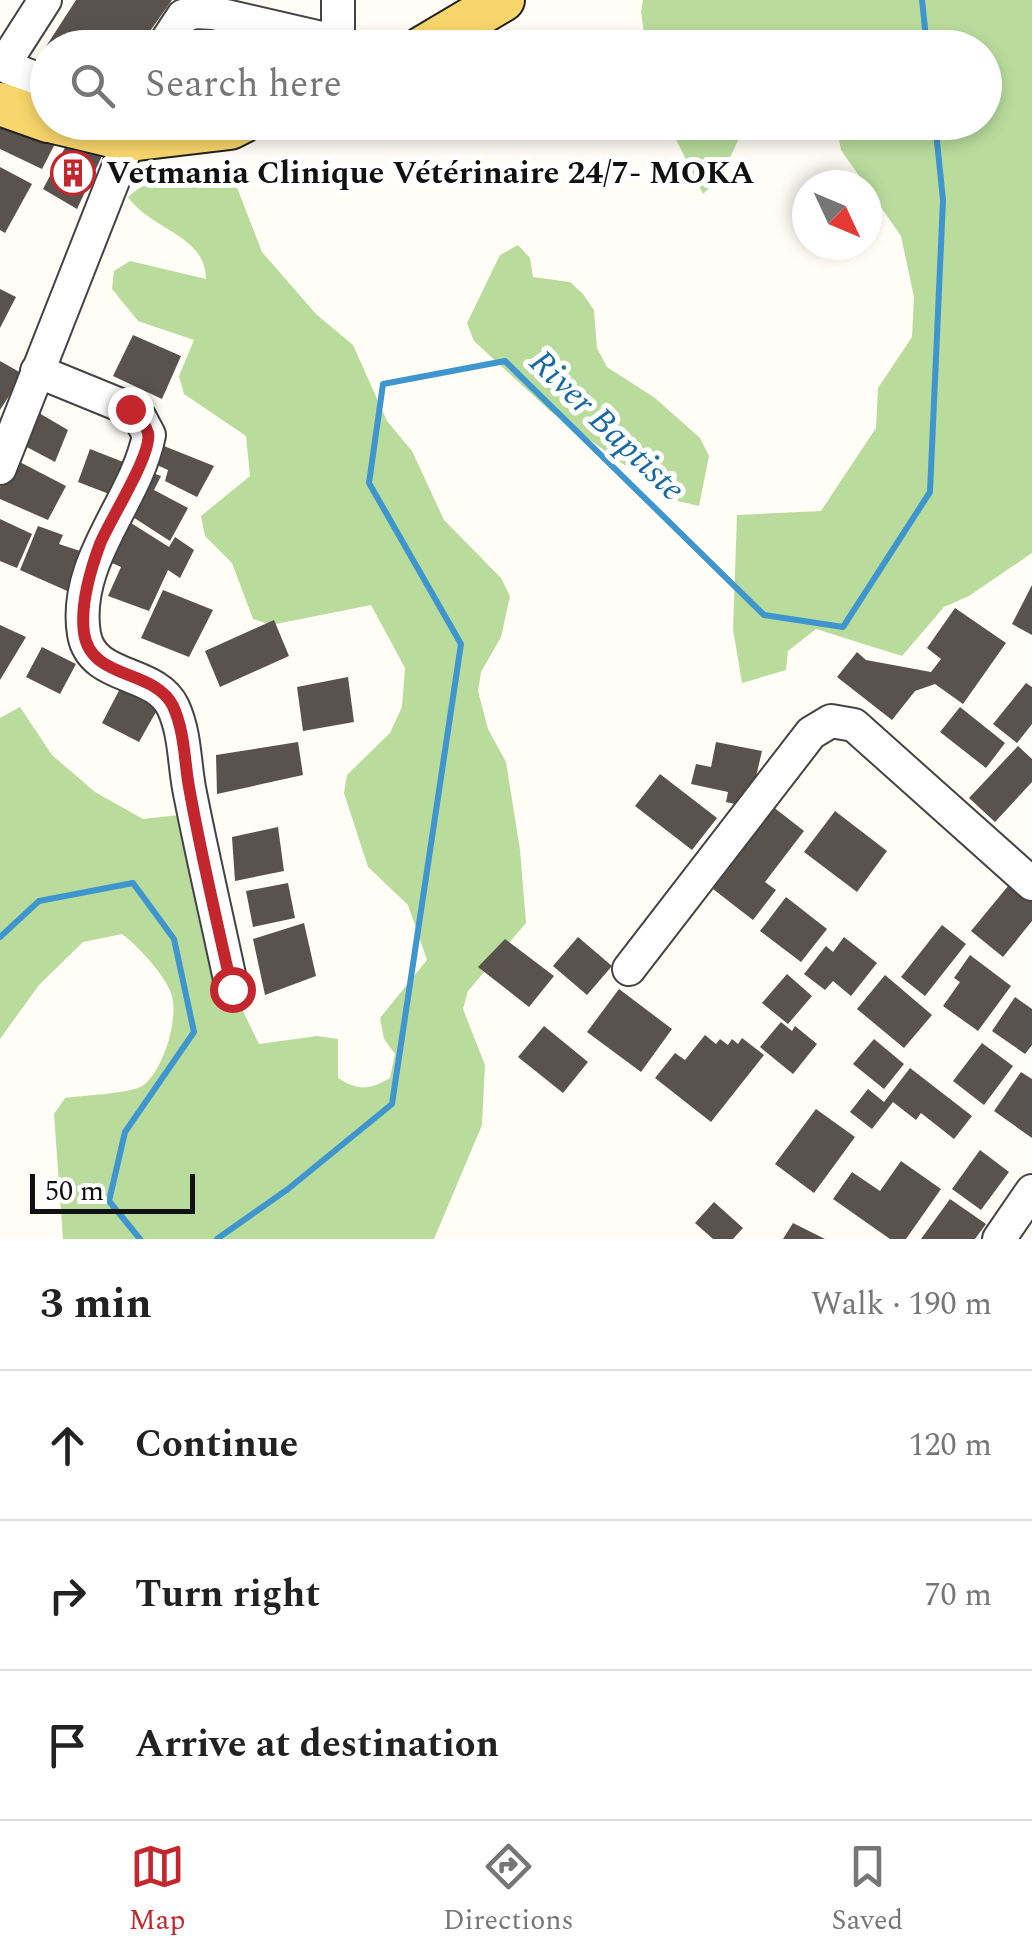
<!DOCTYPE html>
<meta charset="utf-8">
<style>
:root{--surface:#fff;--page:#f6f6f6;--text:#222;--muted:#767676;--line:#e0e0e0;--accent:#c4262e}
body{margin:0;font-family:Spectral,serif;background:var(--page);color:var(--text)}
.compass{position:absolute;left:792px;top:170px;width:90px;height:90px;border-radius:50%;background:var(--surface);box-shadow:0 5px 15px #0003;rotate:134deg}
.scale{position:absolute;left:30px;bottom:25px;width:165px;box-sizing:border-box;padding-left:10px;border:5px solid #111;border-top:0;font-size:28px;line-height:35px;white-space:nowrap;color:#111;-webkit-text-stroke:8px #fff;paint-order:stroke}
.stop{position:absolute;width:30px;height:30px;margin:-22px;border:8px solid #c4262e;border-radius:50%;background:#fff}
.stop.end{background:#c4262e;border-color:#fff;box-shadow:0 2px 10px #0008}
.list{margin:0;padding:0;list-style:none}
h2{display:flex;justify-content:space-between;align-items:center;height:130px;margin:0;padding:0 40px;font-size:42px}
h2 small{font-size:32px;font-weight:400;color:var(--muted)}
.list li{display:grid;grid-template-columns:65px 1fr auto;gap:30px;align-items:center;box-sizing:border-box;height:150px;padding:0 40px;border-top:2px solid var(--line)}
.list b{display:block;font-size:38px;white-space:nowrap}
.list em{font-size:32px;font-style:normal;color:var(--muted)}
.icon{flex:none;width:55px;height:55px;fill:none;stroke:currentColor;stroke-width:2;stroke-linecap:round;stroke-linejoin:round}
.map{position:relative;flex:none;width:1032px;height:1239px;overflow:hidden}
.search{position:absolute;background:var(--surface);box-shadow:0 5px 15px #0003;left:30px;right:30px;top:30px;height:110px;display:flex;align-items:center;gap:25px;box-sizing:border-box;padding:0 35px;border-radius:55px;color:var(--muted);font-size:38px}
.sheet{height:580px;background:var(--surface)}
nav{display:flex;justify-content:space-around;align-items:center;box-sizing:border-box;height:140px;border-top:2px solid var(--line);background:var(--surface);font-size:28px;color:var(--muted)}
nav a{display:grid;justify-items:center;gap:5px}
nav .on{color:var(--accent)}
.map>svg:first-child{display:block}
</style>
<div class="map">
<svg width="1032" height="1239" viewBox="0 0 1032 1239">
<rect width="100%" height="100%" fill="#fffdf5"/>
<g fill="#b9dc9c">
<path d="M643,0H1032V553L969,596L944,607L902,656L816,629L788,651L786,670L742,683L733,629L737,515L821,511L876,428L878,388L912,337L914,297L901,236L841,150L836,123L984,122V48H802L789,42L784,48L646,47L641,12Z"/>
<path d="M668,123H746L721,177L703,194Z"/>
<path d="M217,165L233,177L262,252L316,314L353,345L387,421L412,451L444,520L501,578L510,596L501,637L481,672L478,691L488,729L506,762L520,850L526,923L468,991L463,1009L485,1065L482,1125L434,1239H63L54,1114L65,1098C84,1095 128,1094 142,1086C163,1073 180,1016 171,993C164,974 138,946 122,934L83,942L39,985L0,1039V718L20,707L52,755L95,792L143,819L198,813L233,991L259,1044L317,1036L338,1039V1078C358,1091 369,1090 390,1078L395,1054L384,1039L380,1018L427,960L408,905L368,867L344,793L347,775L390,733L402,707L405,668L371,605L271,625L253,619L232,563L205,536L201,516L250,476L246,436L184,394L179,376L194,340L138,321L112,289L114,271L130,261L206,279C205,234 152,231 128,197C151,176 186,167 217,165Z"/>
<path d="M518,245L530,258L533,277L570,282L583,294L594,310L597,348L607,367L655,398L700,438L709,456L699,506L673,500L550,411L474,341L467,323L500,255Z"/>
</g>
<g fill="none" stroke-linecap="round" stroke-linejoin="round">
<g stroke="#3f96cf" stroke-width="6">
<path d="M922,0L927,48"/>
<path d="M0,937L39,901L133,883L174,939L194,1032L125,1132L109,1201L140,1239"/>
<path d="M217,1239L288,1189L392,1104L461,644L369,483L383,384L505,361L764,615L843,627L930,492L943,200L935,122"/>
</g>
</g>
<g fill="#5a524d">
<path d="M76,0H172L138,48H48V72L34,65Z"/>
<path d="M7,114L58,138L42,169L0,149V129Z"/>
<path d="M68,142L102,156L77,209L43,189Z"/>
<path d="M0,167L32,184L5,233L0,230Z"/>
<path d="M0,289L16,297L0,328Z"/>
<path d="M133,335L181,356L162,399L113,376Z"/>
<path d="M0,361L23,374L0,410Z"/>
<path d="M39,413L68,430L55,462L23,445Z"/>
<path d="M164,446L214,466L197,497L165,481L168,470L157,465Z"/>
<path d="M90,449L131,465L117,497L78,482Z"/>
<path d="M12,458L66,486L48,520L0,499V487Z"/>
<path d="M142,469L161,476L154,490L188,508L170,541L125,512Z"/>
<path d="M0,519L32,534L17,568L0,561Z"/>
<path d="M131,523L169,547L175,537L194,550L180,578L168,570L149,611L108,596L121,567L112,563Z"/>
<path d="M38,526L63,535L59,544L92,555L74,594L20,570Z"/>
<path d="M1032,585V635L1012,624Z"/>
<path d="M163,590L213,610L189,657L141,638Z"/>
<path d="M955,608L1006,643L963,704L935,684L915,691L892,720L837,677L857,652L866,660L931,672L941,659L927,648Z"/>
<path d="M274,620L289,656L220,687L205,651Z"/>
<path d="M0,625L26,637L0,680Z"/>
<path d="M42,647L76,664L60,694L26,677Z"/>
<path d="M348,677L354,722L303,731L297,687Z"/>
<path d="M123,683L161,703L139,742L102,723Z"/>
<path d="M1026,683L1032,687V724L1017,743L993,724Z"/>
<path d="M960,707L1005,743L986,768L940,732Z"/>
<path d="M298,742L303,775L217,794L216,755Z"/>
<path d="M716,742L762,751L749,807L726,802L728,792L691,784L696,764L711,767Z"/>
<path d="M1018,746L1032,759V782L995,822L969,798Z"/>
<path d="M660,774L717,818L692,850L635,806Z"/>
<path d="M772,806L804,831L765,882L776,890L753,920L713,889L730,867L722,860Z"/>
<path d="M835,811L887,851L857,892L804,852Z"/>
<path d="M278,827L284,871L235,881L232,837Z"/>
<path d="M1013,880L1032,895V921L1003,957L971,931Z"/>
<path d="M288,883L295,918L253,927L246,891Z"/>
<path d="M786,897L827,929L801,962L760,931Z"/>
<path d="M304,923L316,976L265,995L253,939Z"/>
<path d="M942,925L966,944L925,996L901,977Z"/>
<path d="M578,937L612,966L587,995L553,966Z"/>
<path d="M844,937L877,963L851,996L833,981L825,990L804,974L826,946L833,952Z"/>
<path d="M505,939L554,976L529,1007L478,967Z"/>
<path d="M970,955L1011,986L978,1031L943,1006L960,982L954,978Z"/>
<path d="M787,974L812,996L788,1024L762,1003Z"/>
<path d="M885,975L932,1015L904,1048L857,1009Z"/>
<path d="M619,989L672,1029L641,1072L587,1032Z"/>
<path d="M1015,997L1032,1009V1045L1025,1054L992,1031Z"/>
<path d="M781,1022L792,1031L795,1026L817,1044L793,1074L760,1047Z"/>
<path d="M544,1026L588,1062L563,1093L518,1057Z"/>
<path d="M705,1035L716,1044L720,1039L728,1045L732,1039L738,1044L742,1038L764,1055L711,1122L655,1078L675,1053L685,1060Z"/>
<path d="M874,1039L904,1064L884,1089L853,1064Z"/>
<path d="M982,1043L1013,1066L984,1105L953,1081Z"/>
<path d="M910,1068L972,1116L954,1139L921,1113L916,1120L893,1102L872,1129L850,1112L868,1089L884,1102Z"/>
<path d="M1021,1072L1032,1079V1138L994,1111Z"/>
<path d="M816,1109L855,1137L814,1193L775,1164Z"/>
<path d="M980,1150L1009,1172L981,1210L952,1189Z"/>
<path d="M901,1161L941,1189L906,1239H890L833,1199L852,1172L880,1191Z"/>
<path d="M950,1199L986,1224L975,1239H921Z"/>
<path d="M714,1202L743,1228L733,1239H713L695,1223Z"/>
<path d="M793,1223L825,1239H783Z"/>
</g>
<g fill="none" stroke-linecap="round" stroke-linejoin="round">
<g stroke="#444" stroke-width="36">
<g id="minor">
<path d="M45,0L6,61L9,68L48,83"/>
<path d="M162,48L183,16L195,12L213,13L339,42"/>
<path d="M338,48V0"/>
<path d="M37,371L130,409L140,418L149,435C136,502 72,561 84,634C92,681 155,669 173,707C185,733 184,760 189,788C202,855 218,922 232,989"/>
<path d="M0,468L129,140"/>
<path d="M629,969L811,733L831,721L854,725L1032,884"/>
<path d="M999,1239L1032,1191"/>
</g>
</g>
<g stroke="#222" stroke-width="46">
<g id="major">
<path d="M422,48L503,0"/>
<path d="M0,104L48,121"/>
<path d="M54,122L129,140L230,128L242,122"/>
</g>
</g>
<use href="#minor" stroke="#fff" stroke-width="32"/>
<use href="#major" stroke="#f9d66b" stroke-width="42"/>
</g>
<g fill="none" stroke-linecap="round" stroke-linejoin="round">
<path stroke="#c4262e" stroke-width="12" d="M130,409C137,415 146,424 148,433C153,453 109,521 100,544C90,571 80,604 84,633C91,681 154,668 173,706C185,733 184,759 189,787C201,855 217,922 232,989"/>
</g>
<defs>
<g id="building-ring" transform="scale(2.25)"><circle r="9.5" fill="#fff" stroke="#c4262e" stroke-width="1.5"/><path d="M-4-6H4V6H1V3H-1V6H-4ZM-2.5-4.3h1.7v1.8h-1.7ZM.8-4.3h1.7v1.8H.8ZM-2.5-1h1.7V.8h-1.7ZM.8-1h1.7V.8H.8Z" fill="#c4262e"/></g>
</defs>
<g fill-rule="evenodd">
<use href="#building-ring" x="73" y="173"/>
</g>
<g text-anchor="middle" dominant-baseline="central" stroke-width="10" stroke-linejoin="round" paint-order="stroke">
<g font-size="32" font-weight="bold" fill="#111" stroke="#fff" text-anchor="start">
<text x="106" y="173">Vetmania Clinique Vétérinaire 24/7- MOKA</text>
</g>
<g font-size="35" font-style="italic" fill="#1768a6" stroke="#fff">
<text transform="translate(607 426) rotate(44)">River Baptiste</text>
</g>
</g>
</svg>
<svg class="compass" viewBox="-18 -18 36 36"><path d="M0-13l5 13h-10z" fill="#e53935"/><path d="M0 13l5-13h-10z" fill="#767676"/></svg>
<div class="scale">50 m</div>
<div class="stop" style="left:232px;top:989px"></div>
<div class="stop end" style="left:130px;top:409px"></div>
<div class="search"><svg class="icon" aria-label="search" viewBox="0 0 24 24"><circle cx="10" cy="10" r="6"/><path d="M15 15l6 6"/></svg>Search here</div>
</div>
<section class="sheet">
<h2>3 min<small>Walk · 190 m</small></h2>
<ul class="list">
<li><svg class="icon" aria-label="ahead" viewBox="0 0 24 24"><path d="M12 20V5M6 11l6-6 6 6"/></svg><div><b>Continue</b></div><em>120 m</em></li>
<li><svg class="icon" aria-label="right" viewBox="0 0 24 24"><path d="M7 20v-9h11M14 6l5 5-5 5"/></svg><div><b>Turn right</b></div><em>70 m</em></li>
<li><svg class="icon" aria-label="arrive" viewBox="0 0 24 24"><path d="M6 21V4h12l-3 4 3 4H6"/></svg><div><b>Arrive at destination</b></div></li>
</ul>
</section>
<nav>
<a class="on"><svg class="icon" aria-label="map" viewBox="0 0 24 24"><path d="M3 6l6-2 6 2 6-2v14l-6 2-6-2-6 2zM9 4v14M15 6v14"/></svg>Map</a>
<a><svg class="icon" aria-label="directions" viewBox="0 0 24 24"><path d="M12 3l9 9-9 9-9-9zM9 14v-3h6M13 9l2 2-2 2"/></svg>Directions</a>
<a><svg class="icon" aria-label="saved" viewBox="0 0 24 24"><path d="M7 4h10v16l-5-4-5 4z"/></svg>Saved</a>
</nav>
